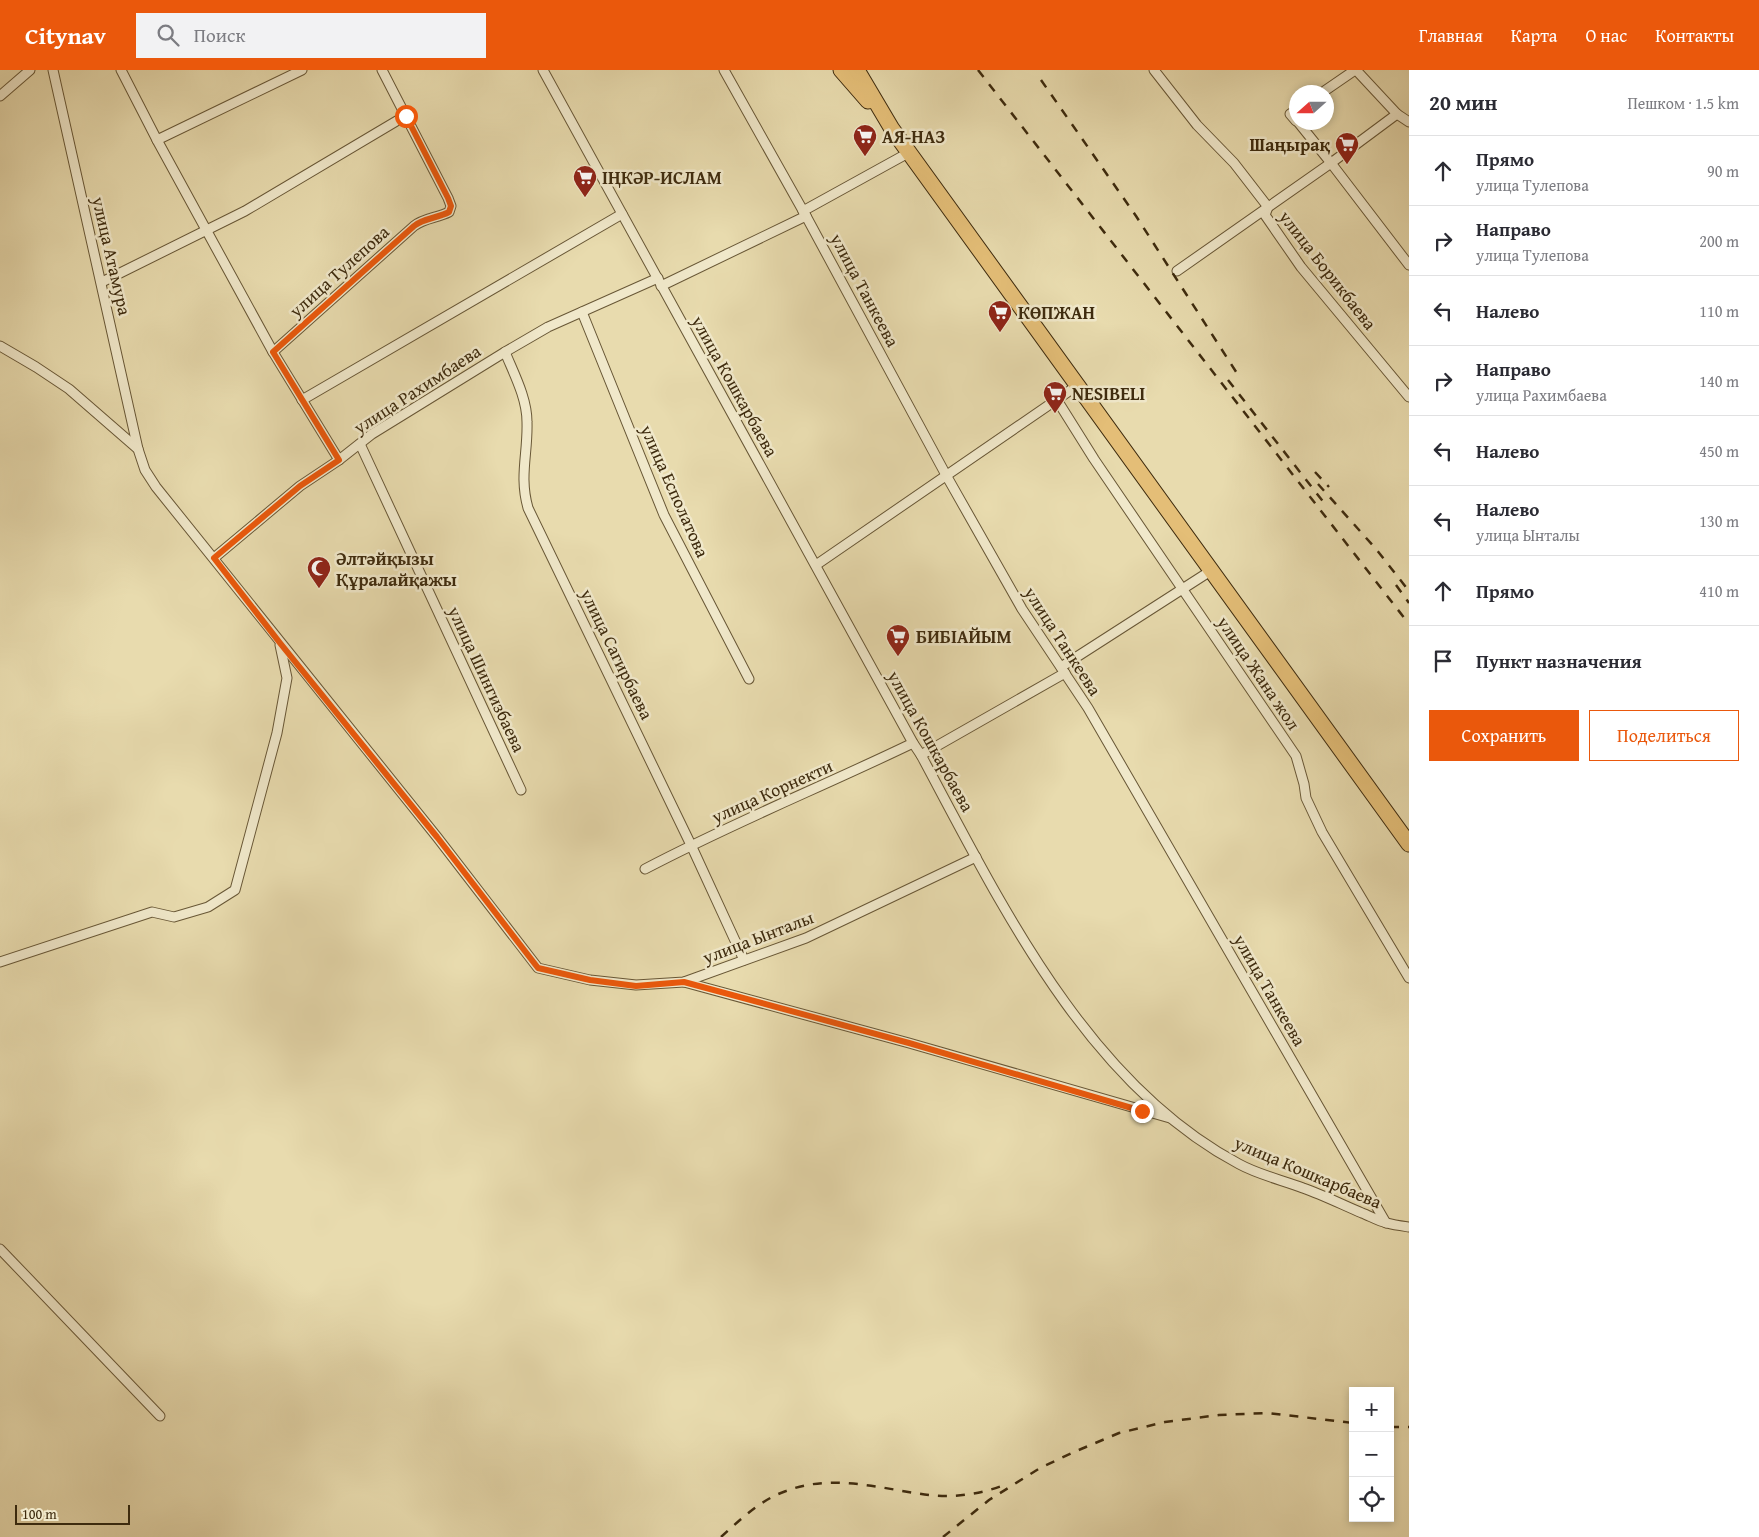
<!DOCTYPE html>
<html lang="ru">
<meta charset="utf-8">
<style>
:root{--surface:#fff;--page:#f2f2f3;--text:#2b2b33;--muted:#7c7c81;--line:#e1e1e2;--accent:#ea580c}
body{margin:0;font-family:"Gentium Book Plus",serif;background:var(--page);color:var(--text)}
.controls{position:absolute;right:15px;bottom:15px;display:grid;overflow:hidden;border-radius:0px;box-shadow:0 2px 8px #0003}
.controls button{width:45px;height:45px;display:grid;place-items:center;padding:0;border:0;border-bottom:1px solid var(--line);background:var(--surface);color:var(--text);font:25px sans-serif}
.compass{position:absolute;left:1289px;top:15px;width:45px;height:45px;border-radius:50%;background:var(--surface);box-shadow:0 2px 8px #0003;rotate:249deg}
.scale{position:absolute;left:15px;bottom:12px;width:115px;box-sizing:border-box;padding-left:5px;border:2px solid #3e2b0e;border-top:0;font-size:14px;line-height:18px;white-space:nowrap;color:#3e2b0e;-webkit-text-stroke:4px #f0e8ca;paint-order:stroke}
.stop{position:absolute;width:15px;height:15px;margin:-11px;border:4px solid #ea580c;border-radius:50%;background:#fff}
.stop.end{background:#ea580c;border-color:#fff;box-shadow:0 1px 5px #0008}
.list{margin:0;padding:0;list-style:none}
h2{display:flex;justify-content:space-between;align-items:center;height:65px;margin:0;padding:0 20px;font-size:21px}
h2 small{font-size:16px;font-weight:400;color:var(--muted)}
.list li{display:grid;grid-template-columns:32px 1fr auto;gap:15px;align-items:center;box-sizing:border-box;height:70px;padding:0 20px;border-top:1px solid var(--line)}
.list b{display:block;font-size:19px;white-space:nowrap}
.list p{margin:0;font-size:16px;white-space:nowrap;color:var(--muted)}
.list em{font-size:16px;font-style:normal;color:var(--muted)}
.actions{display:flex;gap:10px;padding:15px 20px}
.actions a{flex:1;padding:11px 0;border:1px solid var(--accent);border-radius:0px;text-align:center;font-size:18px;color:var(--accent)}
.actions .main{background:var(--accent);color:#fff}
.icon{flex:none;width:28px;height:28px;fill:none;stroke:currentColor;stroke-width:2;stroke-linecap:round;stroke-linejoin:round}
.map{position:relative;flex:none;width:1409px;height:1467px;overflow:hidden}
header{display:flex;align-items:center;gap:30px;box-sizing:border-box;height:70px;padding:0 25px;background:var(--accent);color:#fff}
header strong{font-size:24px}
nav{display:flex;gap:28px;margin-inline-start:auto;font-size:18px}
.search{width:350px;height:45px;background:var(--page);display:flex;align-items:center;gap:12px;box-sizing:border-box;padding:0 18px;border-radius:0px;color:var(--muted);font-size:19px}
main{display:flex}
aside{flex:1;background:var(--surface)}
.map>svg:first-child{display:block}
</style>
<header>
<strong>Citynav</strong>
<div class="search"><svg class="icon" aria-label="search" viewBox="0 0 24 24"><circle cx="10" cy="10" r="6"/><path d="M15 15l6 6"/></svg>Поиск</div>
<nav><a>Главная</a><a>Карта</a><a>О нас</a><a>Контакты</a></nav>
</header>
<main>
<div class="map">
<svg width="1409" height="1467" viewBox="0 0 1409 1467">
<rect width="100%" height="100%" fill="#e8dbae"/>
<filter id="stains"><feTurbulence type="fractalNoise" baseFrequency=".004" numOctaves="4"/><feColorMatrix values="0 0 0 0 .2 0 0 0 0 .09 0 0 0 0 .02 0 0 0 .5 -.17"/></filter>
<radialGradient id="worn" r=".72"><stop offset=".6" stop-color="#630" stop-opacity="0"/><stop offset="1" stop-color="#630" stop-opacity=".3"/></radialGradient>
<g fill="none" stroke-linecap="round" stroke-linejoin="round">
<g stroke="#685736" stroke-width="11">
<g id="minor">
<path d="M53,0L138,379"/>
<path d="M121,0L157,70L273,282L339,390"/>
<path d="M543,0L913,673L921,685C1000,832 1086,1013 1239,1094C1259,1105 1282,1110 1303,1118C1323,1125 1343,1135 1362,1143C1370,1146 1378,1151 1387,1153C1394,1155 1402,1156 1409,1157"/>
<path d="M724,0L806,146L946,405L1022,539L1088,638L1386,1153"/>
<path d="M1154,0L1197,55L1234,93L1268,137L1265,145L1301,197L1409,327"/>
<path d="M1356,0L1397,44L1409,52"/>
<path d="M1323,22L1355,0"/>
<path d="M0,26L30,0"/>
<path d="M1296,40L1290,44L1296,51"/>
<path d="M1298,52L1331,93L1409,195"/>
<path d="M157,70L302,0"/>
<path d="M803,141L910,82"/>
<path d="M1177,201L1331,93L1397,44"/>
<path d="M102,212L245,141L405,46"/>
<path d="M661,216L806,146"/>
<path d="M582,242L664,445L749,609"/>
<path d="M0,276L36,297L69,319L138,379L145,400L156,417L437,767L538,898L590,910L636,915L684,912L806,868L976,787"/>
<path d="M273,282L414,156C424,148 437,148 449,142L451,136L448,128L382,0"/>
<path d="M505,282C514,304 527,328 527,352C528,384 519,406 528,438L691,775L744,890"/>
<path d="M302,330L622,144"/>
<path d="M1057,330L1094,389L1296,686L1304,714L1306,728L1322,762L1409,908"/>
<path d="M360,374L521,720"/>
<path d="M214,488L300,416L339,390L372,364L505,282L548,257L658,208"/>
<path d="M816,495L1078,315"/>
<path d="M1061,597L1212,500"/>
<path d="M921,685L1065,603"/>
<path d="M645,799C732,753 824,716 913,673"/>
<path d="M0,892L152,842L174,847L208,837L235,820L277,663L287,608L280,575"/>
<path d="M684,912L909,973L1170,1048"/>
<path d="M0,1179L160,1346"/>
</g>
</g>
<g stroke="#3e2b0e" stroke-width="17">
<g id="primary">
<path d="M841,0L868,31"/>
<path d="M857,0L892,59L1409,774"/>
</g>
</g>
<use href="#minor" stroke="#f0e8ca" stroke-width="9"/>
<use href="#primary" stroke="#e4be77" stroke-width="15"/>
<g stroke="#3e2b0e" stroke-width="2.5" stroke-dasharray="9 9" stroke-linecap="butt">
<path d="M978,0L1409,554"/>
<path d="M1041,10L1136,146L1240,308"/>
<path d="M1228,310L1325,434"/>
<path d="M1315,402L1329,417"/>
<path d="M1318,414L1376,479L1409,521"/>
<path d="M1396,515L1409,533"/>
<path d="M1390,1357H1409"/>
<path d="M721,1467C741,1449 760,1430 786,1421C833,1403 881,1419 929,1425C955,1428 982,1424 1007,1414"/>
<path d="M943,1467L989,1430L1040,1398L1074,1382L1119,1363L1165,1352L1219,1345L1268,1343L1353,1353"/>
</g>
</g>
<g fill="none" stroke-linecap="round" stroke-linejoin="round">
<path stroke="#ea580c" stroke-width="6" d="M406,46L448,128L451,136L449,142C438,148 424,148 414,156L273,282L339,390L300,416L214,488L280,573L437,767L538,898L590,910L636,916L684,912L909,973L1142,1041"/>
</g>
<defs>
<g id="supermarket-pin" transform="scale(1.25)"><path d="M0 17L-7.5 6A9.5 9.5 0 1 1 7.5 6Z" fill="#8f2418" stroke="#f0e8ca"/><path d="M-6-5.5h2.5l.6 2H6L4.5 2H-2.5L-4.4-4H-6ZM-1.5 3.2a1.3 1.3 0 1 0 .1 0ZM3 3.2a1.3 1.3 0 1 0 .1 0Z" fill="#fff"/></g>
<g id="mosque-pin" transform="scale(1.25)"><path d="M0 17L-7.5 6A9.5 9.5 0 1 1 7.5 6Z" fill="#8f2418" stroke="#f0e8ca"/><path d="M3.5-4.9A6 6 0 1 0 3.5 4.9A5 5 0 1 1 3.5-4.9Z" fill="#fff"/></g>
</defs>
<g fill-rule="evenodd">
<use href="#supermarket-pin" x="865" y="66"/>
<use href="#supermarket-pin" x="1347" y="74"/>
<use href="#supermarket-pin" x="585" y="107"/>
<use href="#supermarket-pin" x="1000" y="242"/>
<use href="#supermarket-pin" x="1055" y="323"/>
<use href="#mosque-pin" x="319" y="498"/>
<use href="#supermarket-pin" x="898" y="566"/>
</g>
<g text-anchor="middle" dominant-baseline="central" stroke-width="5" stroke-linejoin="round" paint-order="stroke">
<g font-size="18" font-weight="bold" fill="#3e2b0e" stroke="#f0e8ca" text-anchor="start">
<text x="882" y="66">АЯ-НАЗ</text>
<text x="1330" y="74" text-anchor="end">Шаңырақ</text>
<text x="602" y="107">ІҢКӘР-ИСЛАМ</text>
<text x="1018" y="242">КӨПЖАН</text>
<text x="1072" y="323">NESIBELI</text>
<text x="336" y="488">Әлтәйқызы<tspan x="336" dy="21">Құралайқажы</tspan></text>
<text x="916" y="566">БИБІАЙЫМ</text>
</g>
<g font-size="18" fill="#3e2b0e" stroke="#f0e8ca">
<text transform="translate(112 186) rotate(77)">улица Атамура</text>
<text transform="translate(1328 200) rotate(52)">улица Борикбаева</text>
<text transform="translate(339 201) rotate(-42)">улица Тулепова</text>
<text transform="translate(865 220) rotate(62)">улица Танкеева</text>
<text transform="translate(735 316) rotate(61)">улица Кошкарбаева</text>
<text transform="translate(417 319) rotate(-33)">улица Рахимбаева</text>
<text transform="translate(675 421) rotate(66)">улица Есполатова</text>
<text transform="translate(1063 571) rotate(57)">улица Танкеева</text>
<text transform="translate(617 584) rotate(64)">улица Сагирбаева</text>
<text transform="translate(1259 603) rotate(56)">улица Жана жол</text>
<text transform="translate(487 609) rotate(65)">улица Шингизбаева</text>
<text transform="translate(931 671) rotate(61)">улица Кошкарбаева</text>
<text transform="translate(772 721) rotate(-24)">улица Корнекти</text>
<text transform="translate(758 867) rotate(-21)">улица Ынталы</text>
<text transform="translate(1270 920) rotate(60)">улица Танкеева</text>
<text transform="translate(1308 1102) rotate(23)">улица Кошкарбаева</text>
</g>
</g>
<rect width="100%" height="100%" filter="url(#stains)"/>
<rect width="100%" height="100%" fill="url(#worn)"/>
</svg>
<div class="controls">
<button>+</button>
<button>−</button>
<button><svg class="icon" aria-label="locate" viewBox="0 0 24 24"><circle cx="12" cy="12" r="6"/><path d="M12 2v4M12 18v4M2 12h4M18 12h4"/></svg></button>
</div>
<svg class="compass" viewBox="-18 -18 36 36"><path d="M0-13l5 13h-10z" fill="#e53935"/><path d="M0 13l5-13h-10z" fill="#7c7c81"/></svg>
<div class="scale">100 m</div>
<div class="stop" style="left:406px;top:46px"></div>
<div class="stop end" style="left:1142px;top:1041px"></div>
</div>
<aside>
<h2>20 мин<small>Пешком · 1.5 km</small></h2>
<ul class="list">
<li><svg class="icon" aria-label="ahead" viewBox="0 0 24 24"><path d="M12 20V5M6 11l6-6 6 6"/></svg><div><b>Прямо</b><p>улица Тулепова</p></div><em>90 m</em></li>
<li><svg class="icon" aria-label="right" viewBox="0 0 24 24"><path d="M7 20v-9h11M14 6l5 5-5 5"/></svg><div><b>Направо</b><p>улица Тулепова</p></div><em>200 m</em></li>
<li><svg class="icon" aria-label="left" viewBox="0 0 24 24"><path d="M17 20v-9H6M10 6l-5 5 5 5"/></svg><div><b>Налево</b></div><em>110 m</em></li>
<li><svg class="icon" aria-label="right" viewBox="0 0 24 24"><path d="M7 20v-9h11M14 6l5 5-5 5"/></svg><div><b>Направо</b><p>улица Рахимбаева</p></div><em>140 m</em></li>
<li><svg class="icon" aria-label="left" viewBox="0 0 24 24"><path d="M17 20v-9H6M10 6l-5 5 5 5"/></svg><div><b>Налево</b></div><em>450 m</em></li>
<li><svg class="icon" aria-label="left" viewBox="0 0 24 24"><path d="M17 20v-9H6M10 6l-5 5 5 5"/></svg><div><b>Налево</b><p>улица Ынталы</p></div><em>130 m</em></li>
<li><svg class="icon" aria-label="ahead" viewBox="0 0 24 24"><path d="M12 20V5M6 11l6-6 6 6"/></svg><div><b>Прямо</b></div><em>410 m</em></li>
<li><svg class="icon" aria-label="arrive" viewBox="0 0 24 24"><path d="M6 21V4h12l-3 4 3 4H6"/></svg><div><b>Пункт назначения</b></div></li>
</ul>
<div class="actions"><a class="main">Сохранить</a><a>Поделиться</a></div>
</aside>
</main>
